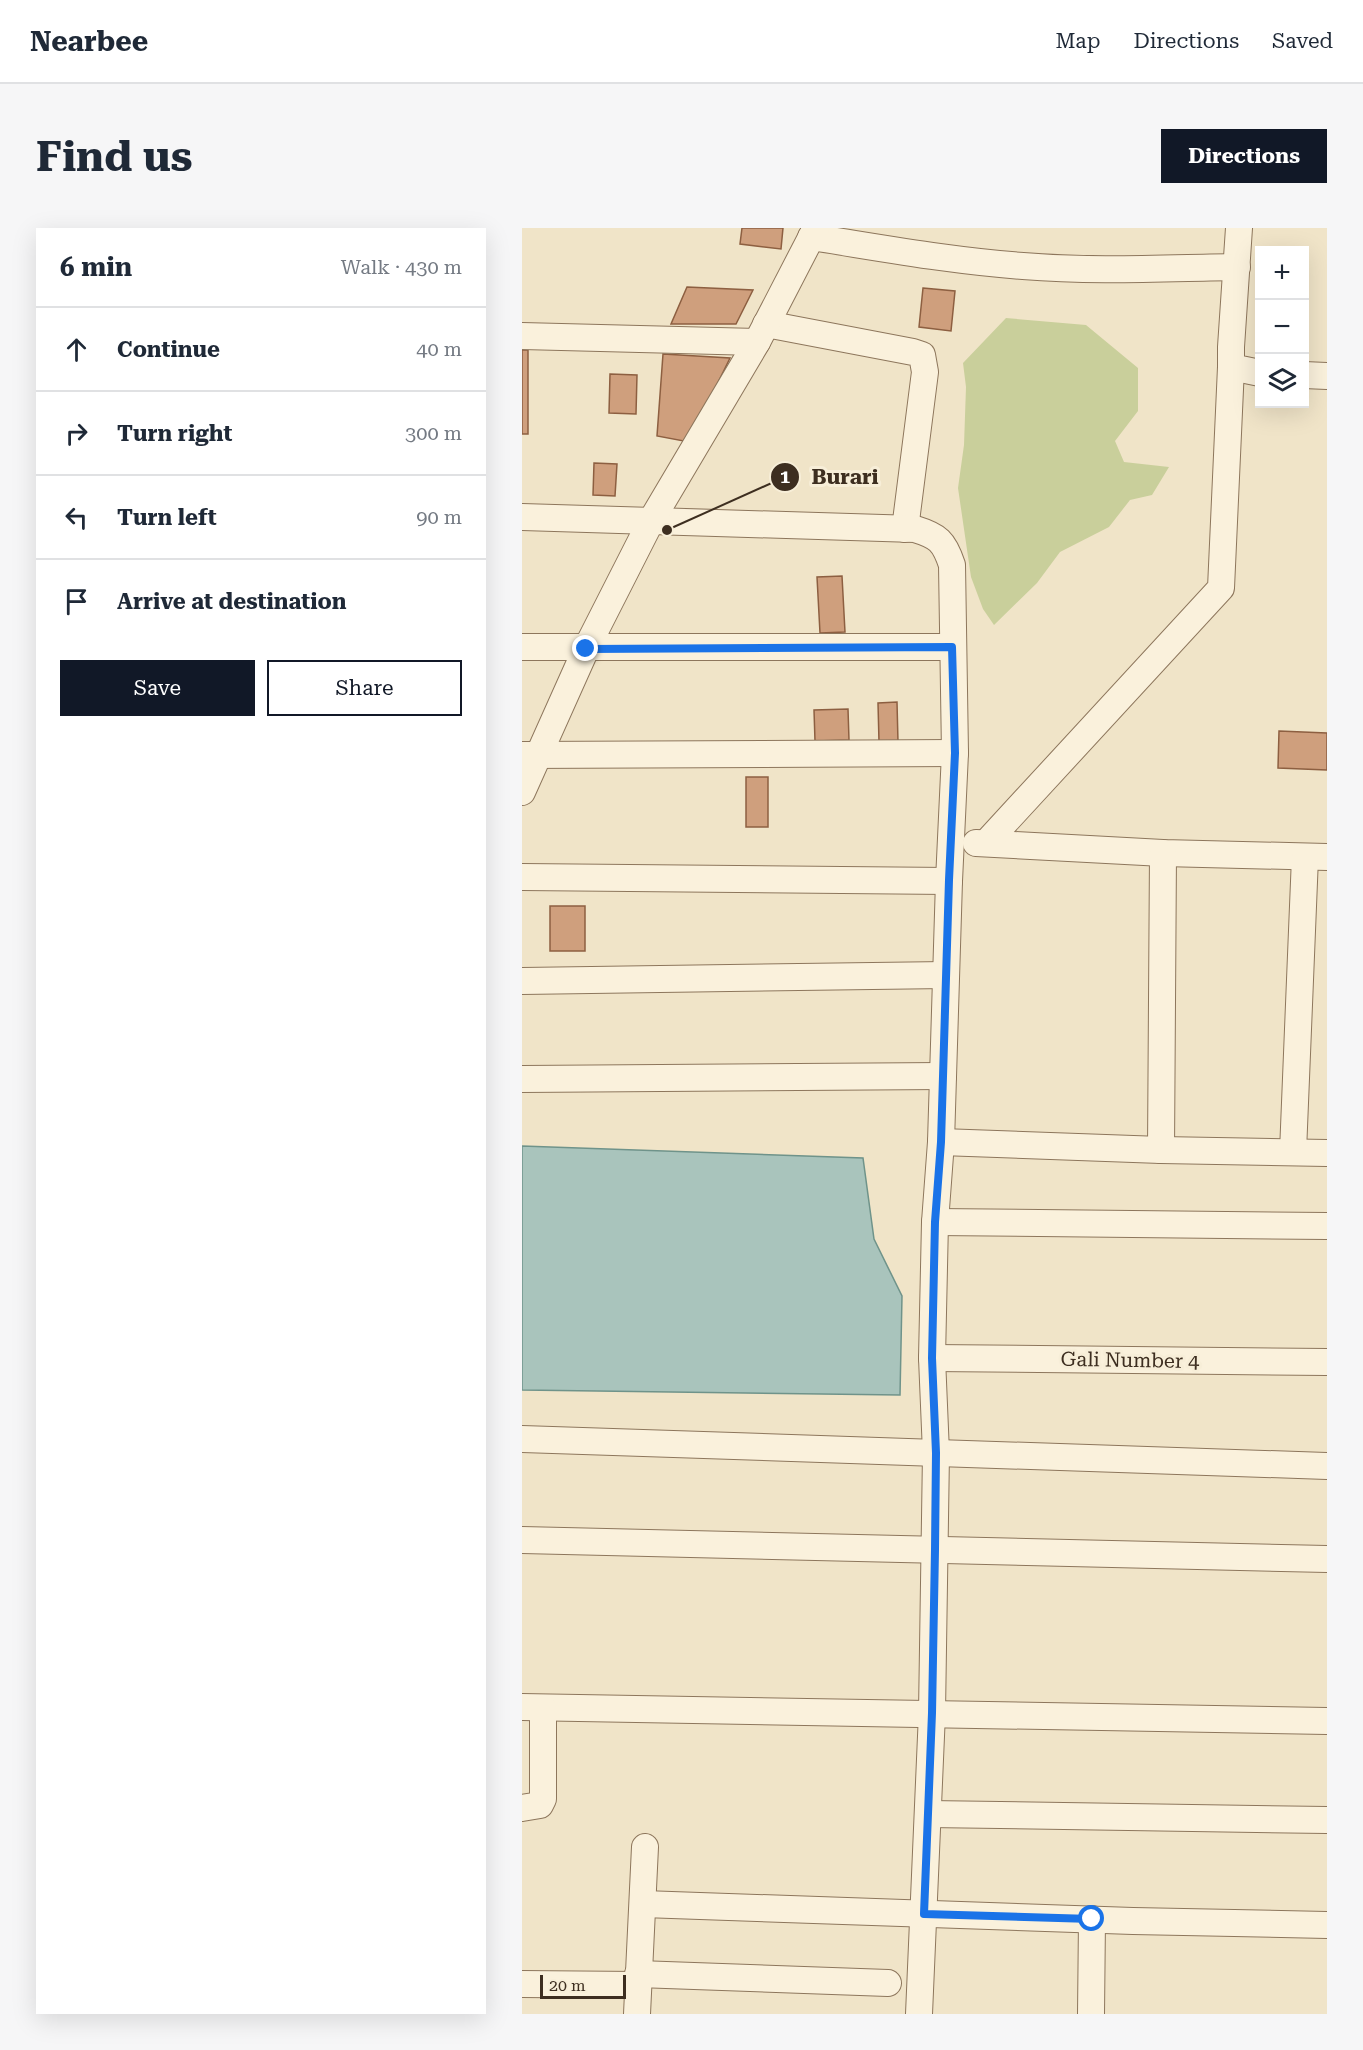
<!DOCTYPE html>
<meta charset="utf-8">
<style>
:root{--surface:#fff;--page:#f6f6f7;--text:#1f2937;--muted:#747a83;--line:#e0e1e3;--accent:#111827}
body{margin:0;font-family:"Roboto Serif",serif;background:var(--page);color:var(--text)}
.controls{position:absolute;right:18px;top:18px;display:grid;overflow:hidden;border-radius:0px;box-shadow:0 6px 24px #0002}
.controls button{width:54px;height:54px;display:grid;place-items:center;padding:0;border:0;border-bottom:2px solid var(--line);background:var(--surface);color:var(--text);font:30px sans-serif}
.scale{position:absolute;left:18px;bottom:15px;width:86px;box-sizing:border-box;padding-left:6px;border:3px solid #3d2e20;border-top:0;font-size:16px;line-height:21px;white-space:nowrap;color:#3d2e20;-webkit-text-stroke:4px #f7eed8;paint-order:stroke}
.stop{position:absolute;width:18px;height:18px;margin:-14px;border:4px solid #1a73e8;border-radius:50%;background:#fff}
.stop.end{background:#1a73e8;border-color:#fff;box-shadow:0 2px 6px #0008}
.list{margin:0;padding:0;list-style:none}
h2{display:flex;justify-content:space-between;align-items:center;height:78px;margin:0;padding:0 24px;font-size:26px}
h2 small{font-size:20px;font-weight:400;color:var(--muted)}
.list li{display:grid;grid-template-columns:39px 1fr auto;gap:18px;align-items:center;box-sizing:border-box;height:84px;padding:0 24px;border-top:2px solid var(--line)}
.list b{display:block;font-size:22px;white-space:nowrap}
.list em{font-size:20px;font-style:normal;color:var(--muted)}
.actions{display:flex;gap:12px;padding:18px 24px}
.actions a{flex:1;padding:14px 0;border:2px solid var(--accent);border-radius:0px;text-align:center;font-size:21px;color:var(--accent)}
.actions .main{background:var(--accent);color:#fff}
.icon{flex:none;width:33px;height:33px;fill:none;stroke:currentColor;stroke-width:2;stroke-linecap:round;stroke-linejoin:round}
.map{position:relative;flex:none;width:805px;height:1786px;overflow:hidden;border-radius:0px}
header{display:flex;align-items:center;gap:36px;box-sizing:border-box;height:84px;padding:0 30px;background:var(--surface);border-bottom:2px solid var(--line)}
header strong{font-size:28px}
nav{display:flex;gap:33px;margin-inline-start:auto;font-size:21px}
.intro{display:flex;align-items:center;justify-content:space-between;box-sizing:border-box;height:144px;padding:0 36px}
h1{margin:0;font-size:42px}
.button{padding:15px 27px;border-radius:0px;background:var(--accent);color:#fff;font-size:21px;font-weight:700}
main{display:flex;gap:36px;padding:0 36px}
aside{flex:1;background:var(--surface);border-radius:0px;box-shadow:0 6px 24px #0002}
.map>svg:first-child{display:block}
</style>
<header>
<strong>Nearbee</strong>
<nav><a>Map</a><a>Directions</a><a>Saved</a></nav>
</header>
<div class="intro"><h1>Find us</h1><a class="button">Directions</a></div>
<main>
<aside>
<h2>6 min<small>Walk · 430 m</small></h2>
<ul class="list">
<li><svg class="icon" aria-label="ahead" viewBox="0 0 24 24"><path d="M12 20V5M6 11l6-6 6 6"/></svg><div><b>Continue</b></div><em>40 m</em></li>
<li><svg class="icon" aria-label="right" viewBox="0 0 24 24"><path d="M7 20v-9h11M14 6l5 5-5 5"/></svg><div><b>Turn right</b></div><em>300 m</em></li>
<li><svg class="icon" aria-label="left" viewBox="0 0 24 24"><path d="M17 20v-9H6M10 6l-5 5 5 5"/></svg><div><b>Turn left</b></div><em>90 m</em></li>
<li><svg class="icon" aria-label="arrive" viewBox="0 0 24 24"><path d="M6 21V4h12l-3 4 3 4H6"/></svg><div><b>Arrive at destination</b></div></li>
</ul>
<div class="actions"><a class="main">Save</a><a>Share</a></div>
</aside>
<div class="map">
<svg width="805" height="1786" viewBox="0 0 805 1786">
<rect width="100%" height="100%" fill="#f0e4c8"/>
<path fill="#c9cf9b" d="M484,90L564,97L616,140V183L593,213L602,234L647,239L630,267L608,272L587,299L538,324L515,355L472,397L461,381L449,349L436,260L442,217L444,159L441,135Z"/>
<path fill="#a9c4bc" stroke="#6f938a" stroke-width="1.5" d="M0,918L341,930L352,1011L380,1068L378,1167L0,1162Z"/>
<g fill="#cf9f7d" stroke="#8d5f41" stroke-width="1.5">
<path d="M220,0H261L259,21L218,16Z"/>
<path d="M165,59L231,62L214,96H149Z"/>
<path d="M401,60L433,63L429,103L397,99Z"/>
<rect x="0" y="122" width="6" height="84"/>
<path d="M141,126L208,130L167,214L135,208Z"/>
<path d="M88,146L115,147L114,186L87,185Z"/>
<path d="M72,235L95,236L93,268L71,267Z"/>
<path d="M320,348L323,404L298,405L295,349Z"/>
<path d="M375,474L376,514H357L356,475Z"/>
<path d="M326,481L327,512L293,513L292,482Z"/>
<path d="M757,503L805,505V542L756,540Z"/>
<rect x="224" y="549" width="22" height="50"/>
<rect x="28" y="678" width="35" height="45"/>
</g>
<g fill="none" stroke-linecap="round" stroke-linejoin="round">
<g stroke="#8d765c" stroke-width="28">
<g id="minor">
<path d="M717,0L709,119V139L738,145"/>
<path d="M289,9C360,20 430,33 501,38C572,44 644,40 715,39"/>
<path d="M244,96L391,124L400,127L403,144L383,301"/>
<path d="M0,108L235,114"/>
<path d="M782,147L805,148"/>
<path d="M0,289L393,301C416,308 422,313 430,337L433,525L427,653L419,914L413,994L410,1130L414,1225L410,1485L397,1786"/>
<path d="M0,419H430"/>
<path d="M1,527L433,525"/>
<path d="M0,564L64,421L129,293L235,114L294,0"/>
<path d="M454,615L641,625L805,629"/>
<path d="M464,615L699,360L709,139"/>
<path d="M0,649L427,653"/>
<path d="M0,753L424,747"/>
<path d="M0,851L421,848"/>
<path d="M419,914L639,922L805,925"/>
<path d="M639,922L641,625"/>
<path d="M771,924L783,629"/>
<path d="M413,994L805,998"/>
<path d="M410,1130L805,1134"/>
<path d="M0,1211L805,1238"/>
<path d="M0,1312L805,1331"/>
<path d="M0,1479L805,1493"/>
<path d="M0,1580L18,1577L21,1571V1480"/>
<path d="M406,1586L805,1592"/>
<path d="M121,1676L611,1693L805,1697"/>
<path d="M116,1746L366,1755"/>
<path d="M0,1756L116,1757"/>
<path d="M115,1786L123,1619"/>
<path d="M569,1786L570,1691"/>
</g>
</g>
<use href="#minor" stroke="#faf1dc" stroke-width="26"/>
</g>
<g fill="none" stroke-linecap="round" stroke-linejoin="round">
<path stroke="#1a73e8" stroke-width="8" d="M64,421L430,419L433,525L427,652L419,914L413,994L410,1130L414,1225L413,1322L410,1485L402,1686L570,1691"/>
</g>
<g text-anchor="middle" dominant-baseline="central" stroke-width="6" stroke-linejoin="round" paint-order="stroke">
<g font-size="20" fill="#3d2e20" stroke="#f7eed8">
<text transform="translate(608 1132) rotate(1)">Gali Number 4</text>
</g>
</g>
<path fill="none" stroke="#3d2e20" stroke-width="2" d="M145 302L263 249"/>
<g fill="#3d2e20" stroke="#f7eed8" stroke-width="2">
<circle cx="145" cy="302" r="6"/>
<circle cx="263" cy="249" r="15"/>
</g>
<g font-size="18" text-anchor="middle" font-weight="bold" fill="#fff">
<text x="263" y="255">1</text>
</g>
<g font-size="21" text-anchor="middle" font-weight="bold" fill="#3d2e20" stroke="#f7eed8" stroke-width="6" stroke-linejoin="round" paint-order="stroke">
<text x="323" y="256">Burari</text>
</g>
</svg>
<div class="controls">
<button>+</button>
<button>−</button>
<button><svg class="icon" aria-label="layers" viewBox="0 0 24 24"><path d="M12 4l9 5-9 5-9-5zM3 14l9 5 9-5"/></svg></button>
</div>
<div class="scale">20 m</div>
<div class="stop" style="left:570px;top:1691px"></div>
<div class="stop end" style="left:64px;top:421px"></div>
</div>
</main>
